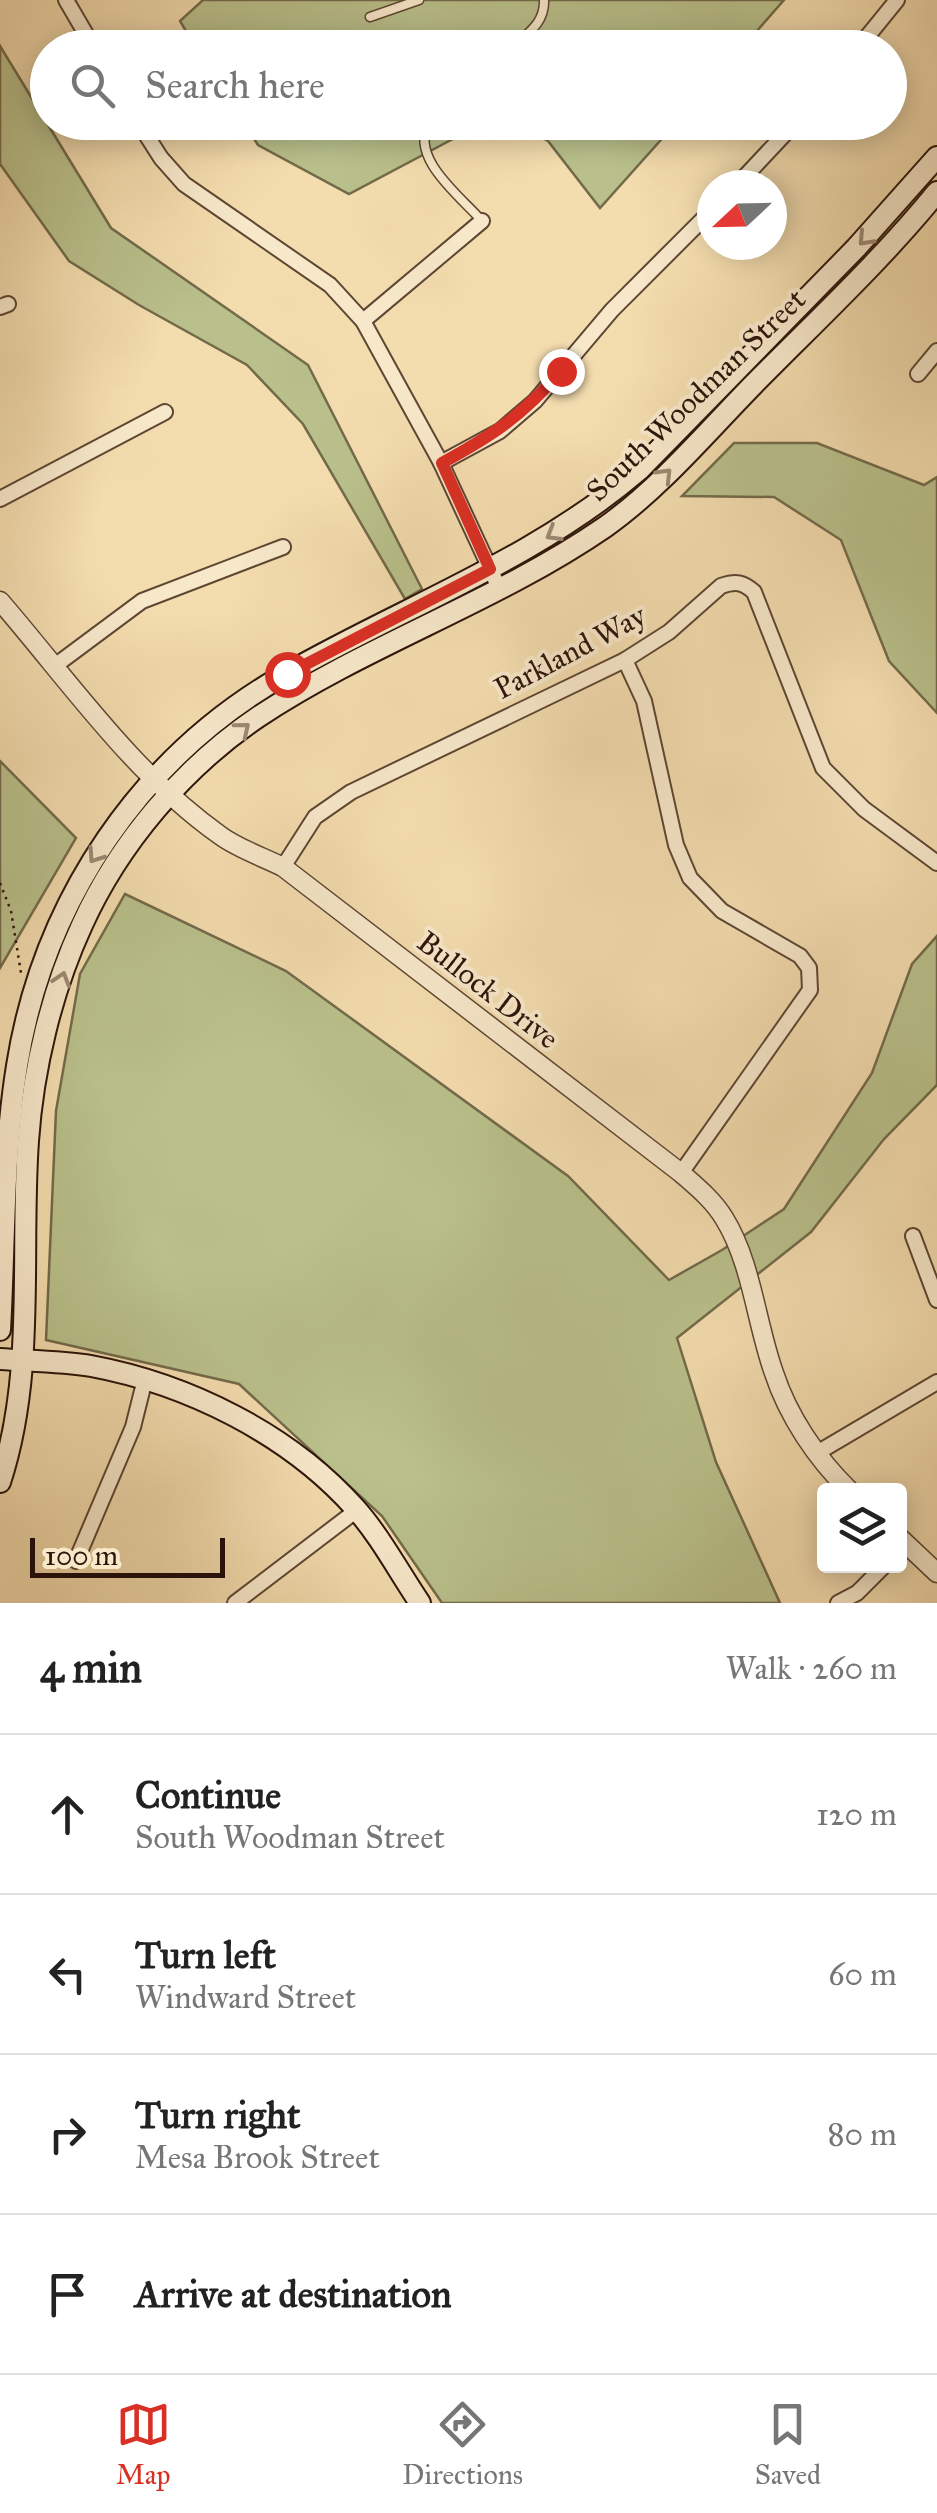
<!DOCTYPE html>
<meta charset="utf-8">
<style>
:root{--surface:#fff;--page:#f6f6f6;--text:#222;--muted:#767676;--line:#e0e0e0;--accent:#d93025}
body{margin:0;font-family:"IM FELL Great Primer",serif;background:var(--page);color:var(--text)}
.controls{position:absolute;right:30px;bottom:30px;display:grid;overflow:hidden;border-radius:10px;box-shadow:0 5px 25px #0003}
.controls button{width:90px;height:90px;display:grid;place-items:center;padding:0;border:0;border-bottom:2px solid var(--line);background:var(--surface);color:var(--text);font:50px sans-serif}
.compass{position:absolute;left:697px;top:170px;width:90px;height:90px;border-radius:50%;background:var(--surface);box-shadow:0 5px 25px #0003;rotate:248deg}
.scale{position:absolute;left:30px;bottom:25px;width:195px;box-sizing:border-box;padding-left:10px;border:5px solid #2d140a;border-top:0;font-size:28px;line-height:35px;white-space:nowrap;color:#2d140a;-webkit-text-stroke:8px #f7e8ca;paint-order:stroke}
.stop{position:absolute;width:30px;height:30px;margin:-22px;border:8px solid #d93025;border-radius:50%;background:#fff}
.stop.end{background:#d93025;border-color:#fff;box-shadow:0 2px 10px #0008}
.list{margin:0;padding:0;list-style:none}
h2{display:flex;justify-content:space-between;align-items:center;height:130px;margin:0;padding:0 40px;font-size:42px}
h2 small{font-size:32px;font-weight:400;color:var(--muted)}
.list li{display:grid;grid-template-columns:65px 1fr auto;gap:30px;align-items:center;box-sizing:border-box;height:160px;padding:0 40px;border-top:2px solid var(--line)}
.list b{display:block;font-size:38px;white-space:nowrap}
.list p{margin:0;font-size:32px;white-space:nowrap;color:var(--muted)}
.list em{font-size:32px;font-style:normal;color:var(--muted)}
.icon{flex:none;width:55px;height:55px;fill:none;stroke:currentColor;stroke-width:2;stroke-linecap:round;stroke-linejoin:round}
.map{position:relative;flex:none;width:937px;height:1603px;overflow:hidden}
.search{position:absolute;background:var(--surface);box-shadow:0 5px 25px #0003;left:30px;right:30px;top:30px;height:110px;display:flex;align-items:center;gap:25px;box-sizing:border-box;padding:0 35px;border-radius:55px;color:var(--muted);font-size:38px}
.sheet{height:770px;background:var(--surface)}
nav{display:flex;justify-content:space-around;align-items:center;box-sizing:border-box;height:140px;border-top:2px solid var(--line);background:var(--surface);font-size:28px;color:var(--muted)}
nav a{display:grid;justify-items:center;gap:5px}
nav .on{color:var(--accent)}
.map>svg:first-child{display:block}
</style>
<div class="map">
<svg width="937" height="1603" viewBox="0 0 937 1603">
<rect width="100%" height="100%" fill="#f3dcae"/>
<filter id="stains"><feTurbulence type="fractalNoise" baseFrequency=".002" numOctaves="4"/><feColorMatrix values="0 0 0 0 .2 0 0 0 0 .09 0 0 0 0 .02 0 0 0 .5 -.17"/></filter>
<radialGradient id="worn" r=".72"><stop offset=".6" stop-color="#630" stop-opacity="0"/><stop offset="1" stop-color="#630" stop-opacity=".3"/></radialGradient>
<g fill="#b9c08b" stroke="#736a4a" stroke-width="2.5">
<path d="M203,0H784L742,48H196L180,21Z"/>
<path d="M0,46L111,228L308,365L422,589L405,599L303,424L247,365L139,305L69,261L0,164Z"/>
<path d="M244,123H483L349,194L258,145Z"/>
<path d="M513,123L676,122V123L600,208L548,141Z"/>
<path d="M734,443H817L924,485L937,477V713L889,661L841,540L774,497L682,496Z"/>
<path d="M0,761L76,838L0,968Z"/>
<path d="M125,894L286,971L568,1176L669,1280L722,1250L784,1209L872,1073L912,964L937,936V1085L884,1139L811,1232L677,1338L716,1462L780,1603H442L382,1516L239,1384L46,1340L56,1111L80,974Z"/>
</g>
<g fill="none" stroke-linecap="round" stroke-linejoin="round">
<g stroke="#5e4633" stroke-width="11">
<g id="service">
<path d="M370,17L419,0"/>
<path d="M512,48C528,33 545,23 544,0"/>
<path d="M429,122C409,158 459,195 482,221"/>
</g>
</g>
<g stroke="#5e4633" stroke-width="18">
<g id="minor">
<path d="M66,0L94,48"/>
<path d="M858,48L897,0"/>
<path d="M138,122L161,158L184,184L330,285L363,321L441,463L499,588"/>
<path d="M737,185L796,122"/>
<path d="M0,307L8,304"/>
<path d="M363,321L482,221"/>
<path d="M918,374L937,351"/>
<path d="M441,463L500,431L535,401L612,310L712,210"/>
<path d="M0,499L165,412"/>
<path d="M625,660L644,701L676,845L690,878L722,911L800,956L809,968L810,990L681,1173"/>
<path d="M56,665L142,601L283,547"/>
<path d="M283,867L315,817L351,792L625,660L669,632L721,586C736,581 743,582 754,592L823,768L864,809L937,863"/>
<path d="M913,1236L937,1300"/>
<path d="M817,1453L937,1382"/>
<path d="M76,1561L133,1427L145,1379"/>
<path d="M235,1603L357,1510"/>
<path d="M838,1603L857,1593L884,1566"/>
</g>
</g>
<g stroke="#5e4633" stroke-width="21">
<g id="tertiary">
<path d="M0,601C70,682 132,773 221,836C239,849 263,857 283,867L681,1173C697,1187 713,1200 724,1218C752,1263 756,1323 774,1373C788,1416 817,1459 849,1490"/>
<path d="M900,1538L937,1573"/>
</g>
</g>
<g stroke="#2d140a" stroke-width="24">
<g id="secondary">
<path d="M0,1330C5,1242 3,1152 17,1066C43,901 141,756 286,674C405,606 534,560 639,470L856,248L937,157"/>
<path d="M0,1359C30,1361 62,1361 91,1366C188,1384 289,1434 355,1508C380,1536 399,1572 420,1603"/>
<path d="M0,1482C36,1373 20,1254 28,1141C33,1068 52,990 82,925C119,843 184,767 258,717C368,644 496,602 605,527C660,488 706,433 753,385C815,322 881,261 937,192"/>
</g>
</g>
<path stroke="#2d140a" stroke-width="2.5" stroke-dasharray="2.5 5" stroke-linecap="butt" d="M0,883L11,911L21,973"/>
<use href="#service" stroke="#f7e8ca" stroke-width="8"/>
<use href="#minor" stroke="#f7e8ca" stroke-width="14"/>
<use href="#tertiary" stroke="#f7e8ca" stroke-width="18"/>
<use href="#secondary" stroke="#f7e8ca" stroke-width="20"/>
</g>
<defs><path id="oneway-chevron" d="M-2-3.5L2.5 0L-2 3.5" fill="none" stroke-width="1.6" stroke-linecap="round" stroke-linejoin="round" transform="scale(2.5)"/></defs>
<g stroke="#9c8974">
<use href="#oneway-chevron" transform="translate(865 239) rotate(133)"/>
<use href="#oneway-chevron" transform="translate(665 475) rotate(-46)"/>
<use href="#oneway-chevron" transform="translate(553 534) rotate(149)"/>
<use href="#oneway-chevron" transform="translate(243 729) rotate(-39)"/>
<use href="#oneway-chevron" transform="translate(95 856) rotate(124)"/>
<use href="#oneway-chevron" transform="translate(62 979) rotate(-73)"/>
</g>
<g fill="none" stroke-linecap="round" stroke-linejoin="round">
<path stroke="#d93025" stroke-width="12" d="M287,674L490,569L442,463C493,435 522,416 561,371"/>
</g>
<g text-anchor="middle" dominant-baseline="central" stroke-width="8" stroke-linejoin="round" paint-order="stroke">
<g font-size="30" fill="#2d140a" stroke="#f7e8ca">
<text transform="translate(696 395) rotate(-44)">South Woodman Street</text>
<text transform="translate(570 652) rotate(-28)">Parkland Way</text>
<text transform="translate(488 990) rotate(38)">Bullock Drive</text>
</g>
</g>
<rect width="100%" height="100%" filter="url(#stains)"/>
<rect width="100%" height="100%" fill="url(#worn)"/>
</svg>
<div class="controls">
<button><svg class="icon" aria-label="layers" viewBox="0 0 24 24"><path d="M12 4l9 5-9 5-9-5zM3 14l9 5 9-5"/></svg></button>
</div>
<svg class="compass" viewBox="-18 -18 36 36"><path d="M0-13l5 13h-10z" fill="#e53935"/><path d="M0 13l5-13h-10z" fill="#767676"/></svg>
<div class="scale">100 m</div>
<div class="stop" style="left:287px;top:674px"></div>
<div class="stop end" style="left:561px;top:371px"></div>
<div class="search"><svg class="icon" aria-label="search" viewBox="0 0 24 24"><circle cx="10" cy="10" r="6"/><path d="M15 15l6 6"/></svg>Search here</div>
</div>
<section class="sheet">
<h2>4 min<small>Walk · 260 m</small></h2>
<ul class="list">
<li><svg class="icon" aria-label="ahead" viewBox="0 0 24 24"><path d="M12 20V5M6 11l6-6 6 6"/></svg><div><b>Continue</b><p>South Woodman Street</p></div><em>120 m</em></li>
<li><svg class="icon" aria-label="left" viewBox="0 0 24 24"><path d="M17 20v-9H6M10 6l-5 5 5 5"/></svg><div><b>Turn left</b><p>Windward Street</p></div><em>60 m</em></li>
<li><svg class="icon" aria-label="right" viewBox="0 0 24 24"><path d="M7 20v-9h11M14 6l5 5-5 5"/></svg><div><b>Turn right</b><p>Mesa Brook Street</p></div><em>80 m</em></li>
<li><svg class="icon" aria-label="arrive" viewBox="0 0 24 24"><path d="M6 21V4h12l-3 4 3 4H6"/></svg><div><b>Arrive at destination</b></div></li>
</ul>
</section>
<nav>
<a class="on"><svg class="icon" aria-label="map" viewBox="0 0 24 24"><path d="M3 6l6-2 6 2 6-2v14l-6 2-6-2-6 2zM9 4v14M15 6v14"/></svg>Map</a>
<a><svg class="icon" aria-label="directions" viewBox="0 0 24 24"><path d="M12 3l9 9-9 9-9-9zM9 14v-3h6M13 9l2 2-2 2"/></svg>Directions</a>
<a><svg class="icon" aria-label="saved" viewBox="0 0 24 24"><path d="M7 4h10v16l-5-4-5 4z"/></svg>Saved</a>
</nav>
